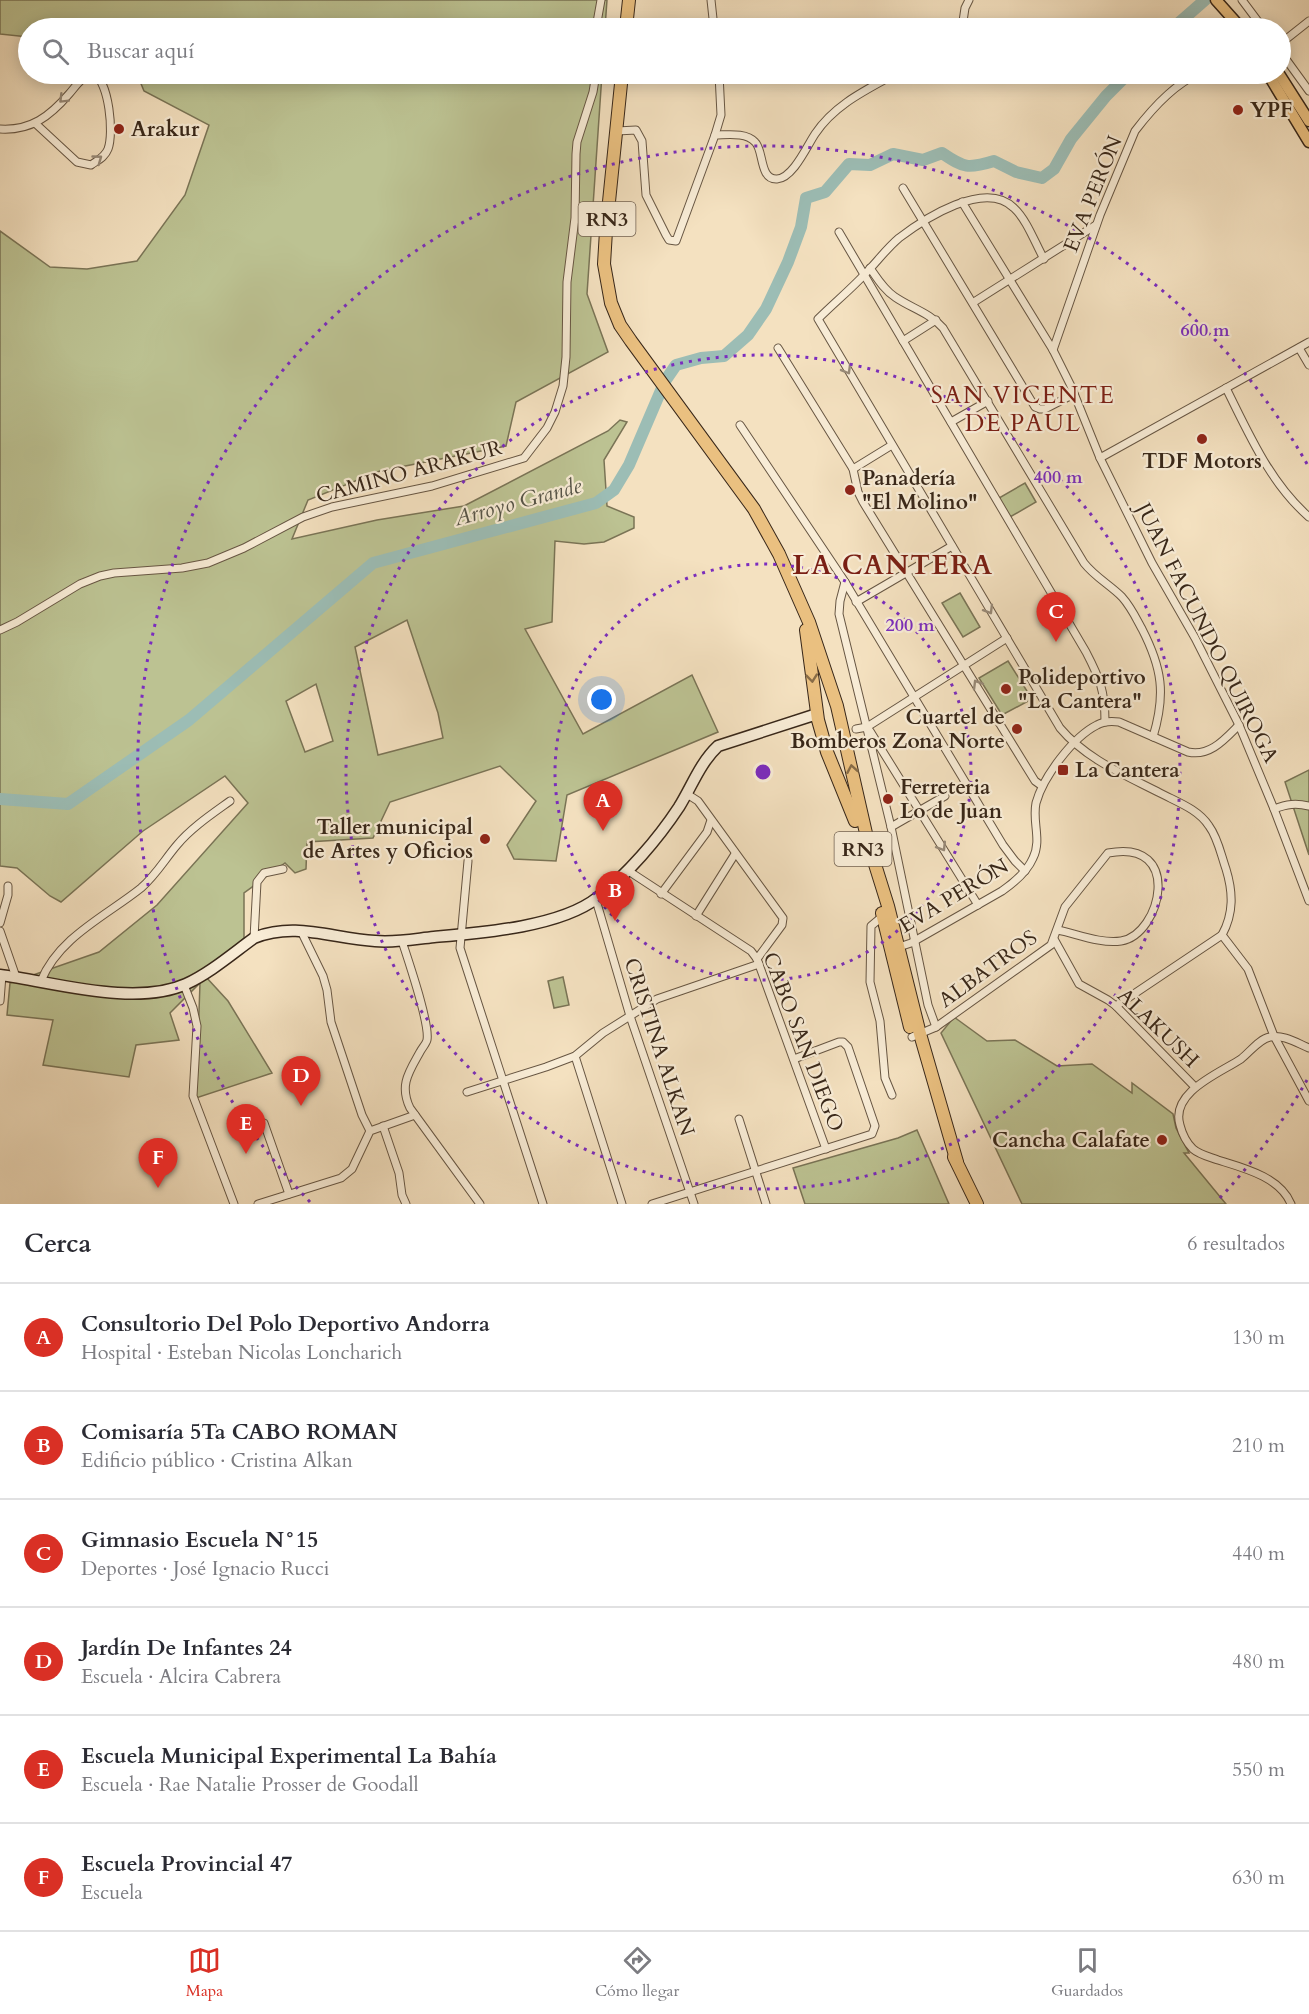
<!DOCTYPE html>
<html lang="es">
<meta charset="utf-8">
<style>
:root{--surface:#fff;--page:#f2f2f3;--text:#2b2b33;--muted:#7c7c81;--line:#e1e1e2;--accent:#d93025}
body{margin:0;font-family:Cardo,serif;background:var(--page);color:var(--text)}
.you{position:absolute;left:602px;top:700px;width:21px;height:21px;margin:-15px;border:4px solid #fff;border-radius:50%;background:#1a73e8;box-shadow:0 0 0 9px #1a73e833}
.badge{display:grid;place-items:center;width:39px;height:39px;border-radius:50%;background:var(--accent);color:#fff;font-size:20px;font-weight:700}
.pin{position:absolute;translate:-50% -50px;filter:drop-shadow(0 2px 3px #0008)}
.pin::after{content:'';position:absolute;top:32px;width:21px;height:18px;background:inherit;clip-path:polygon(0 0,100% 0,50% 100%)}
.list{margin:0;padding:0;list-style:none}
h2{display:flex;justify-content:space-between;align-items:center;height:78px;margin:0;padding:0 24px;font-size:26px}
h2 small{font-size:20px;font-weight:400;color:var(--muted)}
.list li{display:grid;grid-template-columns:39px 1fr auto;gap:18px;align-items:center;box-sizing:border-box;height:108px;padding:0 24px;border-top:2px solid var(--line)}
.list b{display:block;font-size:22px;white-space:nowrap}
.list p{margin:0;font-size:20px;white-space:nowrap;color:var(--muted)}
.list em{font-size:20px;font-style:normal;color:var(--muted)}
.icon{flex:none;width:33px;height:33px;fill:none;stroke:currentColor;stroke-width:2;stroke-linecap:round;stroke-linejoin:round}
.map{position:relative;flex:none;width:1309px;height:1204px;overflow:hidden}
.search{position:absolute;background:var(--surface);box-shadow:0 3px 15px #0003;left:18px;right:18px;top:18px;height:66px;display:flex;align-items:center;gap:15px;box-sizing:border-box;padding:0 21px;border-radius:33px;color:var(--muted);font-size:22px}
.sheet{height:726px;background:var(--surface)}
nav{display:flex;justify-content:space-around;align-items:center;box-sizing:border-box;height:84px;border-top:2px solid var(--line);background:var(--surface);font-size:16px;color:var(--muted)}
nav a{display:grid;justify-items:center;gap:3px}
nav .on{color:var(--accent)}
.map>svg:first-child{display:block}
</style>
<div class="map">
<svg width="1309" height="1204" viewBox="0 0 1309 1204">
<rect width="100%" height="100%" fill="#f4e1c0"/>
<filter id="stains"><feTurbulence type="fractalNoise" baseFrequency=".00333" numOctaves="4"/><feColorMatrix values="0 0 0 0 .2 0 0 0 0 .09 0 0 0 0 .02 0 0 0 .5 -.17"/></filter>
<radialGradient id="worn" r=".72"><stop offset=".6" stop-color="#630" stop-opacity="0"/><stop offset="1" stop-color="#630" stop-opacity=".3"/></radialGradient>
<g fill="#bcc292" stroke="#7a7456" stroke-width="1.5" fill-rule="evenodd">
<path d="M0,0H607L605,28H28V37L0,34Z"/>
<path d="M137,74H602L587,294L608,352L516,402L506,446L380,471L308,500L292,539L377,520L464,506L608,431L620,420L627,422L604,460L607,506L634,517V528L604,542L584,544L555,541L552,622L525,629L583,734L692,675L718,732L567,795L556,861L514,859L507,845L536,801L500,766L390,802L373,838L307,842L306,869L295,873L285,863L244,893V938L206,977L228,1001L272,1073L196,1098L200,983L170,1013L179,1040L136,1045L129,1077L43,1065L53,1020L7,1015L10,983L99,952L157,905L248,803L225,776L143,831L61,902L50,896L17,868L0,866V231L50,267L87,269L137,261L185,195L209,125L144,91ZM407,620L438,713L443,738L378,755L355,647ZM316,684L333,741L305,752L286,701Z"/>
<path d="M1025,483L1036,502L1010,517L999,498Z"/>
<path d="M960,593L980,627L963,637L942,603Z"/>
<path d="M1008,661L1032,699L1002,715L979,678Z"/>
<path d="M1309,770V855L1285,782Z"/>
<path d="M563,977L569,1005L554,1008L548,981Z"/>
<path d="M954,1017L987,1041L1015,1040L1057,1066L1092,1064L1132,1093V1083L1173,1114L1176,1128L1189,1153H1184L1226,1204H1022L941,1033Z"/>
<path d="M917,1130L949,1204H805L793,1168L898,1138Z"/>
</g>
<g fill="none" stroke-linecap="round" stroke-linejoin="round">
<g stroke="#9cbdb5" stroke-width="12">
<path d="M1173,28L1205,0"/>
<path d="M0,799L68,804L189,720L373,563L596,503L614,490L629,465L665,381L676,365L701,358L724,356L748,335L766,309L788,262L801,227L806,198L825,192L849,164L870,165L893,154L923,160L942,153C964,168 968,169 994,161L1016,172L1042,178L1054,169L1071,139L1106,96L1128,74"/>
</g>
<g stroke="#675643" stroke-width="9">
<g id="street">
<path d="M711,0L714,28"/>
<path d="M1242,0L1263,28"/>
<path d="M596,28L601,0"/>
<path d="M962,28L965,8L969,0"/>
<path d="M1280,44L1309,21"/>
<path d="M1280,51L1309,91"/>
<path d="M36,124L77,162L91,165C98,160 105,157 108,149C114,133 109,82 94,74"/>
<path d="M0,129C31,131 50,116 69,94C76,86 80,79 89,74"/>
<path d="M617,131L636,130L642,141L646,195L666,235L669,240L676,241L715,135C727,135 746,132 755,142C764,150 759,180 777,179C793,178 807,146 815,134C834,105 866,90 895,74"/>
<path d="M715,135L721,115L719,74"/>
<path d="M903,188L1035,407L1040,409H1045L1074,394"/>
<path d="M962,202L1053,350L1071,386L1100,458L1152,563L1195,638L1239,725L1274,809L1309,901"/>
<path d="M839,232L1086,652C1100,679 1105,691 1105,722"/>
<path d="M1044,259C1035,243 1027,220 1014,208C985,179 924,219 899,238C886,249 876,263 864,275C850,290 833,304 818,319L1060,728C1086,759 1125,775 1160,793C1177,802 1198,809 1209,826C1218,838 1221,855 1226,869C1233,892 1234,913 1222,935L1248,969L1274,1036L1309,1101"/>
<path d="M870,268C877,278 884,290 895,297C911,308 930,313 943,328L1084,563C1095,577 1110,585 1122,597C1131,607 1136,618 1142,629C1162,668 1166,694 1153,737"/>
<path d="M974,302L1096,225"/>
<path d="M903,341L936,320"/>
<path d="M778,348L853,469L858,492L863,502L1035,781L1042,786"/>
<path d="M1299,348L1309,365"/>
<path d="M1053,350L1100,215L1135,131C1151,110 1173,85 1198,74"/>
<path d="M1226,388C1249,434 1270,483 1309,517"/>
<path d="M951,422L988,401"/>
<path d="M740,425L845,582L1003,845L1015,861L1025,871"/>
<path d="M1100,458L1309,342"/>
<path d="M853,469L892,445"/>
<path d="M845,582L840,601L839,614L891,827L928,1005L936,1027"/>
<path d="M856,602L952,546"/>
<path d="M0,630L17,622L80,584L100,576L114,573L182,568L208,563L244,548L303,517L332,507L432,486L524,458L547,428L555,412L563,386L566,357L567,282L575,218L576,154L577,142L593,92L596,74"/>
<path d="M856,729L867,727L1007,638"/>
<path d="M870,731L978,905"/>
<path d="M687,794L698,801L783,918L782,925L757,959"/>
<path d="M1274,809C1287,804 1296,803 1309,806"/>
<path d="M891,827L945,796"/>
<path d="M468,861L460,948L543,1204"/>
<path d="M627,870L751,951L757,959L826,1149"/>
<path d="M661,894L707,832L711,820"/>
<path d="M596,900L630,1016L694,1204"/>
<path d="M696,916L735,854"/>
<path d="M883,916L871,926L870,982L880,1021L885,1078L892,1095"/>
<path d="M0,923L8,895V886"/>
<path d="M0,931L16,977"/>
<path d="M301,931L323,976L327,990L331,1022L362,1115L370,1131"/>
<path d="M254,938L257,882L264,873L283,869"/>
<path d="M1054,939L1079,984L1108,1000L1116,1006L1195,1087"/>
<path d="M402,941C408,960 430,1023 427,1040C426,1044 422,1048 420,1052C409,1072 399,1085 410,1108L480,1204"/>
<path d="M896,948L911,943L1002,891C1015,882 1027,872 1033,858C1042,840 1032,822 1036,803C1043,777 1073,737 1097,725C1104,721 1112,721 1119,722L1188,752C1210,757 1225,739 1239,725"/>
<path d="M41,981C59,937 106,916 141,888C156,875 165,859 177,845C191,828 212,814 230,801"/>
<path d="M184,985L193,1008L197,1026L193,1096L234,1204"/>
<path d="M0,1001L2,975"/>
<path d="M1116,1006L1222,935"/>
<path d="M912,1037L936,1027L1051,945L1065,907L1108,853C1184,838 1161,935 1121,941C1101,944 1077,934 1058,930"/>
<path d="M575,1056L622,1204"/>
<path d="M467,1092L546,1067L575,1056L603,1033L657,999L759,964"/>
<path d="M739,1119L766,1204"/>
<path d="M264,1123L289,1194"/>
<path d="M383,1126L399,1173L402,1195L406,1204"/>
<path d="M258,1204L341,1178L352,1169L370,1131L415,1115"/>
<path d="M652,1204L872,1134L875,1126L848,1047L843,1042H839L794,1059"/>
<path d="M1291,1204C1280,1177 1244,1168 1218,1160C1210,1157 1200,1155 1193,1149C1187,1143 1182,1133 1180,1125C1170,1092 1220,1073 1241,1059C1250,1052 1259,1039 1270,1037C1283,1034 1297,1043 1309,1048"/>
</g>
</g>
<g stroke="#382719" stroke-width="13">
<path id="secondary" d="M0,975C54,982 135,1007 186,984C210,973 232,954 254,938C295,921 334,939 375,941C395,943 415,939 434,937C480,933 560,927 597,898C627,875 658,839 679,807C692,786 700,763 718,746L817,714"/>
</g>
<g stroke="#382719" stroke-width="13">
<g id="primary">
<path d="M1216,0L1241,28"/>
<path d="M1268,74L1309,142"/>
<path d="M1279,74L1309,121"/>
</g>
</g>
<g stroke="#382719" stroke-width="14">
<g id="highway">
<path d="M626,28L629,0"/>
<path d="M622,74L606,231L604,264L611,303L620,325L631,341L754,509L779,554L809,622L837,706L868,842L888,906L920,1034L957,1162"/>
<path d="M806,630L818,720L827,752L855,821"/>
<path d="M882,913L910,1027"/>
<path d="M954,1157L977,1204"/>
</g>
</g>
<use href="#street" stroke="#f8ecd6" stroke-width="7"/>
<use href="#secondary" stroke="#f8ecd6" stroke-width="10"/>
<use href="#primary" stroke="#eac080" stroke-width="10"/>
<use href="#highway" stroke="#eac080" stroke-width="12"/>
</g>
<defs><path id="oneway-chevron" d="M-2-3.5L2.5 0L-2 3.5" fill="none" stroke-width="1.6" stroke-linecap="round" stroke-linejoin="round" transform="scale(1.5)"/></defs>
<g stroke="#988a78">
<use href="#oneway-chevron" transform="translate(63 99) rotate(135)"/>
<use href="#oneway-chevron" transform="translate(98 159) rotate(-36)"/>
<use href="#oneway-chevron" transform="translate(847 370) rotate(60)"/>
<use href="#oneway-chevron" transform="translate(989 610) rotate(59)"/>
<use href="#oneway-chevron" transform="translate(977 684) rotate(-121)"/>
<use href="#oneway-chevron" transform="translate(942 847) rotate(58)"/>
</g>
<g stroke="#886c47">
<use href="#oneway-chevron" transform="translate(812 678) rotate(84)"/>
<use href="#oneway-chevron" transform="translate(852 769) rotate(-100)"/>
</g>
<g fill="none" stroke="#7b2cbf" stroke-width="3" stroke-dasharray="3 6">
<circle cx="763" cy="772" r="208"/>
<circle cx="763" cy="772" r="417"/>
<path d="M1307 1080A625 625 0 0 1 1216 1202M310 1202A625 625 0 1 1 1307 464"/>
</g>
<g fill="#8f2418" stroke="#f8ecd6" stroke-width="2">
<circle cx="1238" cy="110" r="6"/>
<circle cx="119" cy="129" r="6"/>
<circle cx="1202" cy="439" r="6"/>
<circle cx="850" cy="490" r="6"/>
<circle cx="1006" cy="689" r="6"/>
<circle cx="1017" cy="729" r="6"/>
<rect x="1057" y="764" width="12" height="12" rx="3"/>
<circle cx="888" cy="799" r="6"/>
<circle cx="485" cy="839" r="6"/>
<circle cx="1162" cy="1140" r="6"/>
</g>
<g text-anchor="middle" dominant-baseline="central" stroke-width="4.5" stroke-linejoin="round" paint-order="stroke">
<g fill="#f8ecd6" stroke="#726252" stroke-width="1.5">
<rect x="578.5" y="202" width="57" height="34" rx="4.5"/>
<rect x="834.5" y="832" width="57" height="34" rx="4.5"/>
</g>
<g font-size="20" font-weight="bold" fill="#382719">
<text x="607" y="219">RN3</text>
<text x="863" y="849">RN3</text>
</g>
<g font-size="21" font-weight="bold" fill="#382719" stroke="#f8ecd6" text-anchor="start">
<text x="1250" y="110">YPF</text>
<text x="131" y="129">Arakur</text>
<text x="1202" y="461" text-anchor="middle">TDF Motors</text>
<text x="862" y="478">Panadería<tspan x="862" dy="24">"El Molino"</tspan></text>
<text x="1018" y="677">Polideportivo<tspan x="1018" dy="24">"La Cantera"</tspan></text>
<text x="1005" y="717" text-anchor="end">Cuartel de<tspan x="1005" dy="24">Bomberos Zona Norte</tspan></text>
<text x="1075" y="770">La Cantera</text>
<text x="900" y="787">Ferreteria<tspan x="900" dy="24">Lo de Juan</tspan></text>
<text x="473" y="827" text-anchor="end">Taller municipal<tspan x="473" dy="24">de Artes y Oficios</tspan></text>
<text x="1150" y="1140" text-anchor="end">Cancha Calafate</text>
</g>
<g font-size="21" fill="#382719" stroke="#f8ecd6">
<text transform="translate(1093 194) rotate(-68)">EVA PERÓN</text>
<text transform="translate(409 472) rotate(-15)">CAMINO ARAKUR</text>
<text transform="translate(1207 633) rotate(63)">JUAN FACUNDO QUIROGA</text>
<text transform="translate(954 896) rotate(-31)">EVA PERÓN</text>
<text transform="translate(988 969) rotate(-36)">ALBATROS</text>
<text transform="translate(1158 1028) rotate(44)">ALAKUSH</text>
<text transform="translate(803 1042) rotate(69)">CABO SAN DIEGO</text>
<text transform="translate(659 1047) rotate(72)">CRISTINA ALKAN</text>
</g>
<g font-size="22" font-style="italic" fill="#565448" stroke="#f8ecd6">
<text transform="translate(518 502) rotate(-15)">Arroyo Grande</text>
</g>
<g font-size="24" letter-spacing="1.5" fill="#7a1f14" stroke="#f8ecd6">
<text x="1023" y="395">SAN VICENTE<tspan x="1023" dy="28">DE PAUL</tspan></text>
</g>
<g font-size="27" font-weight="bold" letter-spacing="1.5" fill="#7a1f14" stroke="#f8ecd6">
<text x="893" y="565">LA CANTERA</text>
</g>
</g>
<circle cx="763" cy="772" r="9" fill="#7b2cbf" stroke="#f8ecd6" stroke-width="3"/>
<g font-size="18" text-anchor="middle" font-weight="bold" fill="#7b2cbf" stroke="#f8ecd6" stroke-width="4.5" stroke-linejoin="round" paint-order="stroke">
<text x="1205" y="336">600 m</text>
<text x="1058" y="483">400 m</text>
<text x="910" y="631">200 m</text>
</g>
<rect width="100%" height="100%" filter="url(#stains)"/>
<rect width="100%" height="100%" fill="url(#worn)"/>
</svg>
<div class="you"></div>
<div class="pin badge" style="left:603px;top:831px">A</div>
<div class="pin badge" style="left:615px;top:921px">B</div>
<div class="pin badge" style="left:1056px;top:642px">C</div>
<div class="pin badge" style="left:301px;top:1106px">D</div>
<div class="pin badge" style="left:246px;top:1154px">E</div>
<div class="pin badge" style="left:158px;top:1188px">F</div>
<div class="search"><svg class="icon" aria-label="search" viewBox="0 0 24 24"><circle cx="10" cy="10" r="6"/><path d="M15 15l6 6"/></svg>Buscar aquí</div>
</div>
<section class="sheet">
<h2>Cerca<small>6 resultados</small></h2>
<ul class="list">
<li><span class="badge">A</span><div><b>Consultorio Del Polo Deportivo Andorra</b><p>Hospital · Esteban Nicolas Loncharich</p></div><em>130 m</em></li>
<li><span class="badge">B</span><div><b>Comisaría 5Ta CABO ROMAN</b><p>Edificio público · Cristina Alkan</p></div><em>210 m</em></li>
<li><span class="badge">C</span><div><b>Gimnasio Escuela N°15</b><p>Deportes · José Ignacio Rucci</p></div><em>440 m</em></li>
<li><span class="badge">D</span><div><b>Jardín De Infantes 24</b><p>Escuela · Alcira Cabrera</p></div><em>480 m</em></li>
<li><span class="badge">E</span><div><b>Escuela Municipal Experimental La Bahía</b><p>Escuela · Rae Natalie Prosser de Goodall</p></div><em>550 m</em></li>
<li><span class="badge">F</span><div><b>Escuela Provincial 47</b><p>Escuela</p></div><em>630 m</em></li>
</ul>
</section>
<nav>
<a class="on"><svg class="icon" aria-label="map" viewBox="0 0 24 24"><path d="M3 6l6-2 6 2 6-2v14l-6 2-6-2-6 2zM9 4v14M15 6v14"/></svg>Mapa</a>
<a><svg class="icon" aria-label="directions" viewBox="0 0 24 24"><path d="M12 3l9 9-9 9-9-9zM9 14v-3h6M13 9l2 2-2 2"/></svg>Cómo llegar</a>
<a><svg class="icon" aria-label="saved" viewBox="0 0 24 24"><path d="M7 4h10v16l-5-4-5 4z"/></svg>Guardados</a>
</nav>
